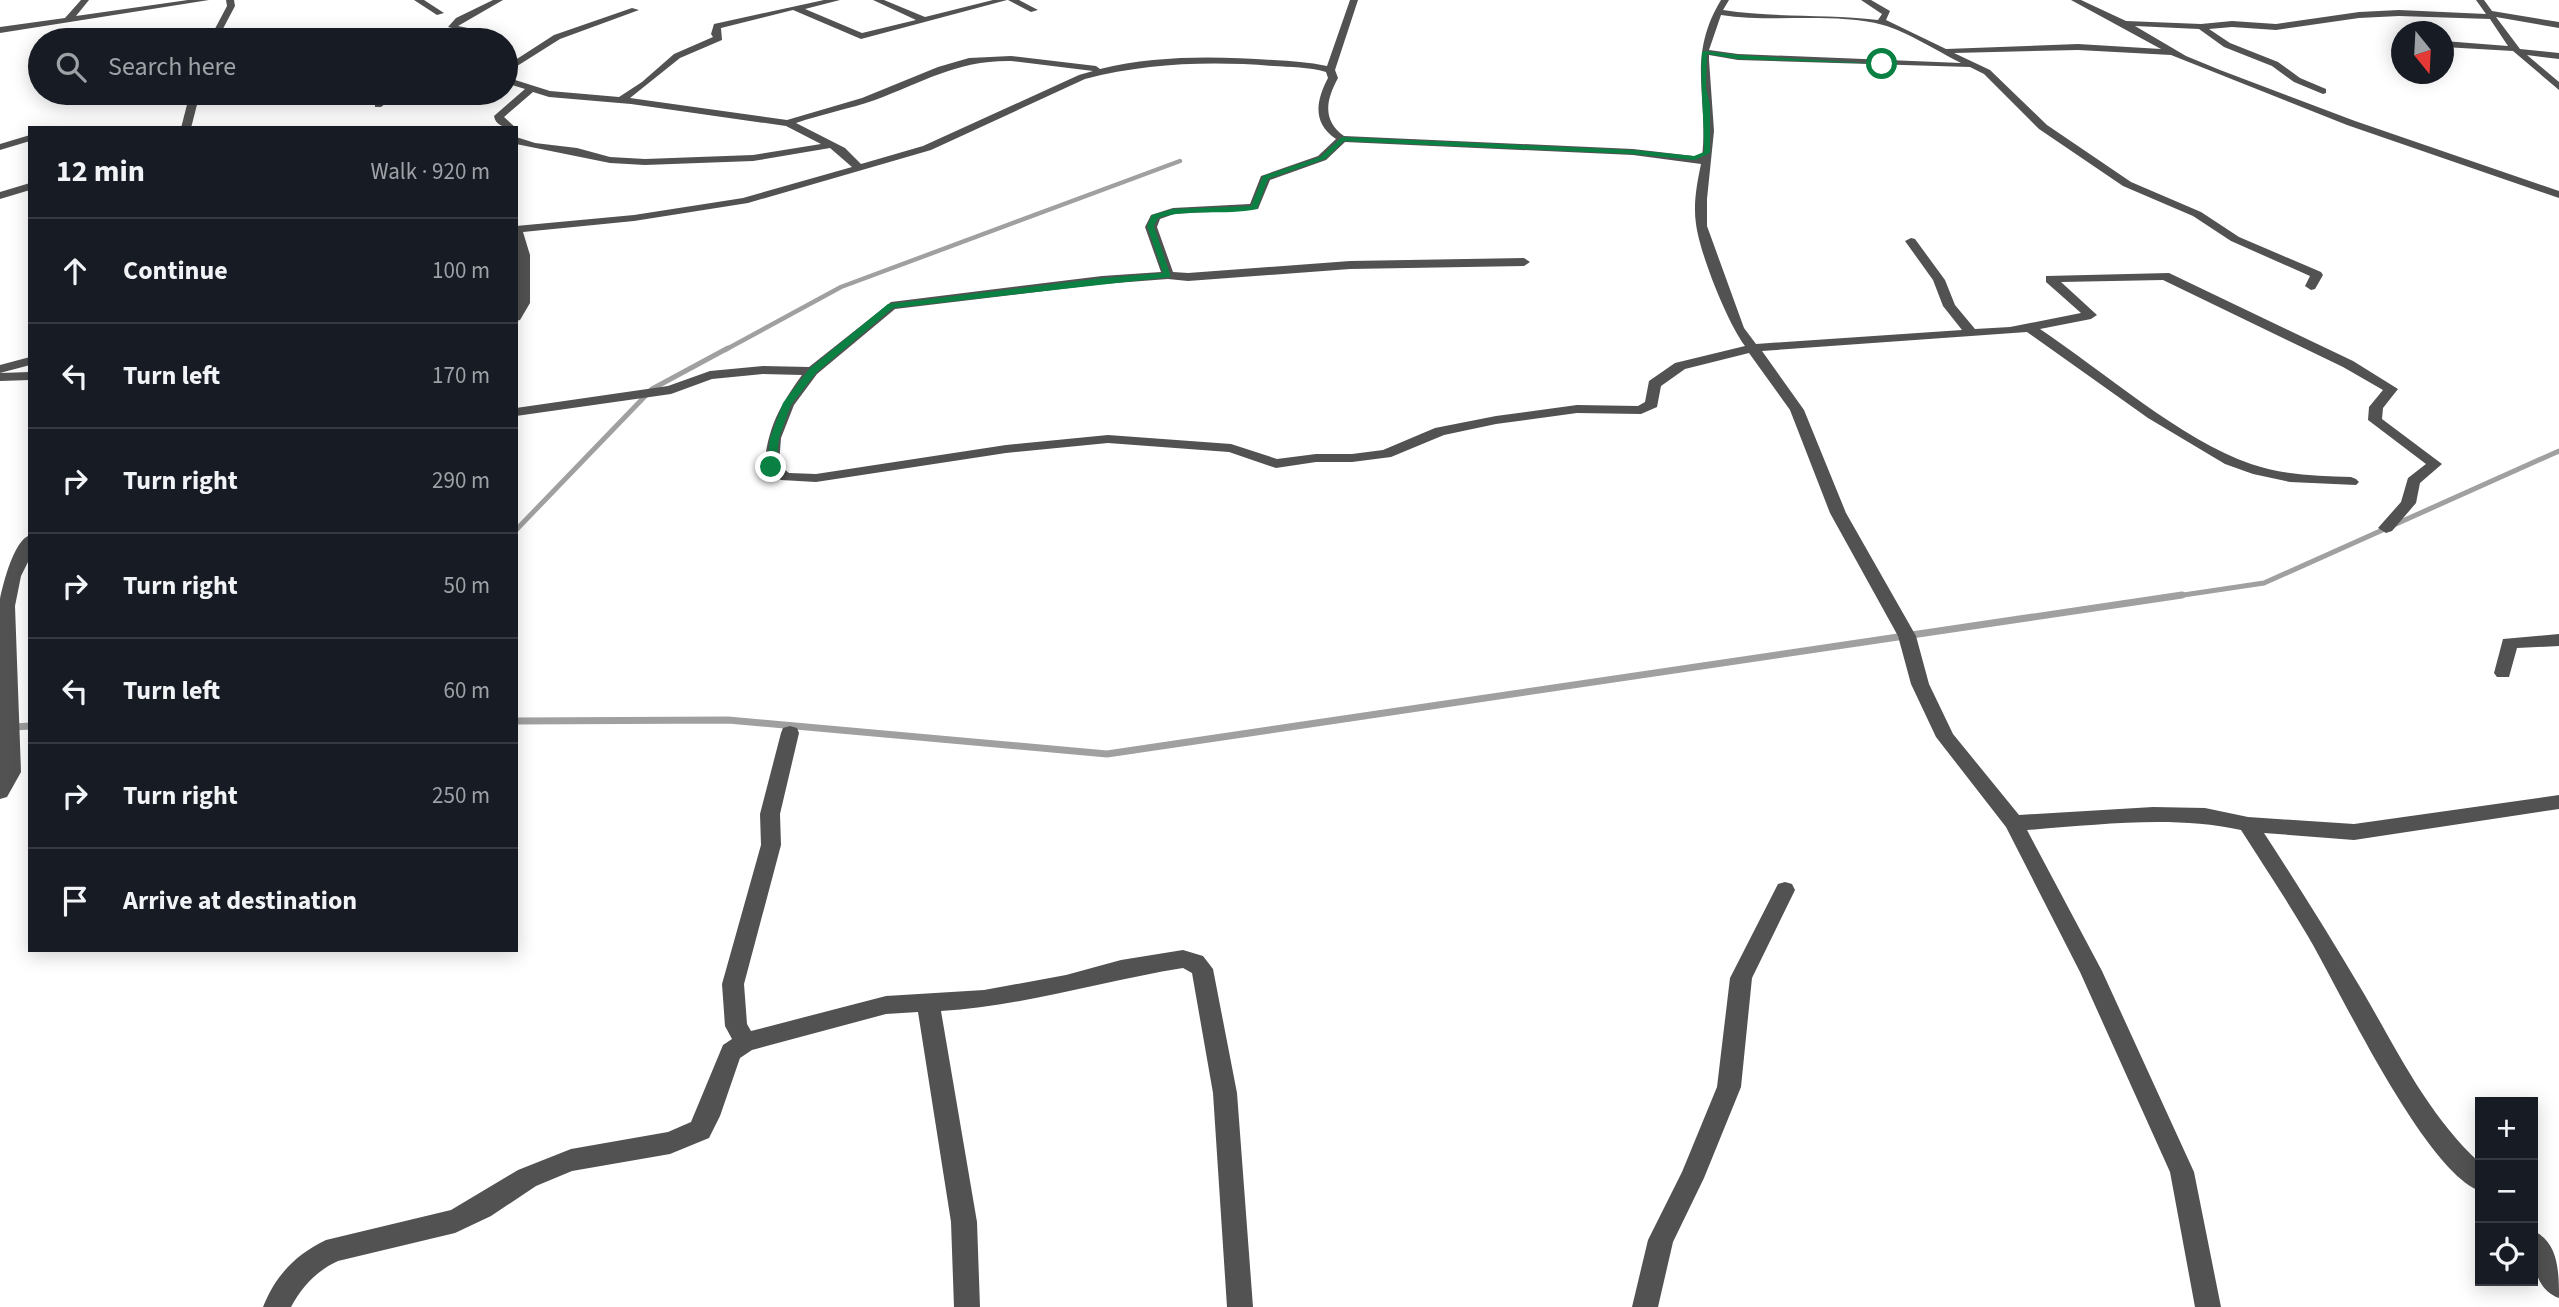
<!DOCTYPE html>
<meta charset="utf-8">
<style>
:root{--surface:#171b24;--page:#20242c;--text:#f1f3f6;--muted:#9ea1a6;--line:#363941}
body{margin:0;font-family:"Source Sans 3",sans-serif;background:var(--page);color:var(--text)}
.controls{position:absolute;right:21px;bottom:21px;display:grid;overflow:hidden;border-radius:0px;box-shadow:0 4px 18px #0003}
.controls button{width:63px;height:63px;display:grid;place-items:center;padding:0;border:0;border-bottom:2px solid var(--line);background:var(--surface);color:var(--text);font:35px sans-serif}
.compass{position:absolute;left:2391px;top:21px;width:63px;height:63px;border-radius:50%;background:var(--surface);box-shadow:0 4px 18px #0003;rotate:162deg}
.stop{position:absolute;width:21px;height:21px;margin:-16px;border:5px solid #0b8043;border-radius:50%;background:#fff}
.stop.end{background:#0b8043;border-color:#fff;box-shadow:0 2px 7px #0008}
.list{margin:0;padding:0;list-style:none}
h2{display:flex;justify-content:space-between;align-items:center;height:91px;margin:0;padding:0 28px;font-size:30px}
h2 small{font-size:23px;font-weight:400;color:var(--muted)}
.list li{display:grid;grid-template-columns:46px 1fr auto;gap:21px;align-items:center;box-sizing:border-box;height:105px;padding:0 28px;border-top:2px solid var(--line)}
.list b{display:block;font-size:26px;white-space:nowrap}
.list em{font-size:23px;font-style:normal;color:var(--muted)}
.icon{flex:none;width:38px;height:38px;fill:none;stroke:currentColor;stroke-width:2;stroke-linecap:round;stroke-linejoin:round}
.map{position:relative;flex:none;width:2559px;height:1307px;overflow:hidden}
.search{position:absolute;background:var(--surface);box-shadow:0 4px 18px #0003;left:28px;top:28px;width:490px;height:77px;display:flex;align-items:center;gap:18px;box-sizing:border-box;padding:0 24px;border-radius:38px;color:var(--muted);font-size:26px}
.panel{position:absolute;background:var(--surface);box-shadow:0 4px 18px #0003;left:28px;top:126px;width:490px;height:826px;border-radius:0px}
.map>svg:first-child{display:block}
</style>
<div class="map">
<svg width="2559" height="1307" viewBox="0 0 2559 1307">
<rect width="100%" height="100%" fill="#fff"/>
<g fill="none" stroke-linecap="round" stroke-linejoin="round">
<path stroke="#a0a0a0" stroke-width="4.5" d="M725,350L841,287L1180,161"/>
<g stroke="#a0a0a0" stroke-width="5">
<path d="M516,530L652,389L728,348"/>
<path d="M2170,597L2264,583L2559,451"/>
</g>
<g stroke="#a0a0a0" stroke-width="7">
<path d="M516,721L728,720L1107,754L2182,595"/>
<path d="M0,728L30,726"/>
</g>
<g fill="#525252" fill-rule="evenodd">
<path d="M81,0H89L76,16L188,0H209L0,33V27L65,18Z"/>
<path d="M226,0H234L235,6L217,40H209L227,6Z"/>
<path d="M414,0H424L444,13L437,15Z"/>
<path d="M493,0H503L458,26L497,34L495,40H487L488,37L448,27L456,18Z"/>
<path d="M824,0H840L805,9L862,33L916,20L873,0H884L925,17L993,0H1007L861,39L793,10L721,28L722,40L680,58L630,98L787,120L862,98L938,67L969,58L1011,56L1096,66L1100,69C1156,55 1216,56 1273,60C1291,61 1309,62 1327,66L1350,0H1358L1335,70L1338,78C1326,100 1322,120 1344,136L1633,149L1702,157C1709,96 1686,58 1721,0H1729L1723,10C1774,18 1826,14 1878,20L1882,14L1861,0H1871L1890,11L1886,20L1946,49L2078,44L2161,49L2071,0H2081L2126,21L2201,24L2232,21L2276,24L2359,12L2399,10L2486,14L2476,0H2484L2492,11L2559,22V28L2496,17L2520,49L2559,53V59L2527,55L2559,82V90L2513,51L2444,47V41L2508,46L2490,19L2399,16L2359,18L2276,30L2232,27L2209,29L2230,43L2278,62L2300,78L2326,89V93L2323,94L2294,82L2272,66L2224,47L2199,29L2135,26L2186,56L2220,70L2355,121L2559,191V198L2347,125L2171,55L2078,50L1954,53L1990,70L2047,125L2131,182L2201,212L2239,237L2321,272L2323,275L2315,289L2311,290L2305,286L2310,276L2231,241L2193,216L2123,186L2039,129L1984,74L1970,67L1738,60L1709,55V60L1714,131L1707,199V226L1744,328L1756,344L1962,330L1943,306L1933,280L1905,241L1911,238L1915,239L1945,280L1955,305L1975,329L2010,327L2081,313L2046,282V276L2169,273L2353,361L2398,389L2383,408L2382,419L2442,464L2420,483L2416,503L2392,531L2386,533L2378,528L2401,502L2408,478L2426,464L2368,420L2369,407L2383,390L2343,367L2163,280L2061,282L2097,315L2091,319L2040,329C2103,371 2181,440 2251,464C2283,475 2318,476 2351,477L2356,479L2359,482L2356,485L2290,482L2253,474L2225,464L2148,418L2027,332L1762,351L1804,410L1846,513L1916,636L1929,684L1953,734L2019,815L2153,807L2205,808L2248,817L2354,824L2559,795V809L2354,840L2264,833C2298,885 2331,938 2363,992C2398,1052 2428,1115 2480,1163V1191C2425,1171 2341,993 2309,938C2288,902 2264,866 2241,830C2171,815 2099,825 2027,830L2102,971L2194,1172L2221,1307H2195L2170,1172L2080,972L2006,827L1936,737L1911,684L1898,636L1830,513L1790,410L1749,353L1685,369L1661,386L1657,407L1641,414L1577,413L1496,424L1444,435L1391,457L1352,462H1316L1276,468L1229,452L1108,443L1006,453L816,482L781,480L764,467C768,427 779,407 802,375L763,374L712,379L671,394L516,416V408L668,386L710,371L763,366L809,367L891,302L1102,276L1161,272L1145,227L1151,215L1173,208L1250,204L1261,176L1318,156L1336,139C1312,123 1316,101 1328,78L1326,72C1309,67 1290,67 1273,66C1210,61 1147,63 1085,79L931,150L748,203L634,221L523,232L530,255V303L520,320L516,321V226L634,215L743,198L852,167L830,148L753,161L645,165L610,163L516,144V137L535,143L577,148L610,157L645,159L753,155L821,144L786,126L631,104L549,97L533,92L504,117L516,128C507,128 496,127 494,116L525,89L506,83V77L550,91L619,97L642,82L674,54L713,37L711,34L714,24ZM1721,15C1773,23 1833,12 1883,25C1906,31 1939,52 1961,63L1738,54L1709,50ZM1011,61L1093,71L1079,75L923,146L861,164L845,148L796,123C822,114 849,109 875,100C923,82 958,60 1011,61ZM1345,142L1633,155L1701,164C1697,183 1693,204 1696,224C1700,254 1727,322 1745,346L1675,363L1649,381L1645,402L1638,406L1577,405L1496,416L1435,428L1383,450L1352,454H1316L1277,459L1231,444L1108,435L1006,445L816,474L789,473L779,465L781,438L794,405L817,374L895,309L1102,284L1168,279L1188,281L1350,269L1524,266L1530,262L1524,258L1350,261L1188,273L1173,272L1157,227L1160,219L1174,214L1258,209L1270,180L1326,160Z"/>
<path d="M1008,0H1019L1038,10L1031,12Z"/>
<path d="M632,8L639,10L560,39L506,73V66L554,35Z"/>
<path d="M190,93H200L191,128H181Z"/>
<path d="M388,93H399L381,107H375V103Z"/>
<path d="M30,135V141L0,150V144Z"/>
<path d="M30,183V190L0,199V192Z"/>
<path d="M30,357V365L0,373L30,372V380L0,381V365Z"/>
<path d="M30,535V558L21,576L15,606L21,772L7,797L0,799V599C3,584 14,540 30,535Z"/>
<path d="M2559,634V646L2517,648L2509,677H2497L2494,673L2503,639Z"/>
<path d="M790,726L797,728L799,733L780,814L781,845L744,984L747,1024L751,1031L886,996L984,990L1066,975L1121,960L1183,950L1203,956L1213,969L1237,1093L1253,1307H1227L1213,1093L1192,973L1183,968C1102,981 1023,1006 941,1011L977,1222L980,1307H954L951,1222L918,1012L886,1014L752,1050L740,1058L720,1116L709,1138L670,1154L572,1171L536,1186L491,1216L455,1233L338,1261C316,1271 302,1287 291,1307H263C276,1275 295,1255 326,1240L451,1210L518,1170L571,1149L668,1132L691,1122L723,1045L732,1039L725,1026L722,984L761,845L760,814L781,733L783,728Z"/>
<path d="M1785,882L1792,884L1795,890L1752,978L1741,1087L1704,1178L1673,1242L1658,1307H1632L1648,1240L1682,1172L1717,1087L1730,978L1778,884Z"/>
<path d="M2533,1231C2559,1241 2559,1274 2559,1298C2531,1287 2533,1256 2533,1231Z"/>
</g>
</g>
<path fill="#0b8043" d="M1705,51L1738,55L1885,64L1738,59L1707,54L1706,88L1710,105V153L1695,160L1633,154L1344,141L1325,159L1268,179L1257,209C1224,216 1190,208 1158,218L1154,226L1171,277L893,308L816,373L791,405L779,438L776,467L771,470L767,467L770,438L783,403L809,369L888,304L1102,278L1163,273L1147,226L1152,215L1173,209L1251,206L1263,176L1320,157L1342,137L1633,150L1694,156L1704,152V147C1704,115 1700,84 1702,52Z"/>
</svg>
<div class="controls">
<button>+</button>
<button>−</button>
<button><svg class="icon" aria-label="locate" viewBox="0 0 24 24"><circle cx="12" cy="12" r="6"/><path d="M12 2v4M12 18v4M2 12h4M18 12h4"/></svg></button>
</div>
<svg class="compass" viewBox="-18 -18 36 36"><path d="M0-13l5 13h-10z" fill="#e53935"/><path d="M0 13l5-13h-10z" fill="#9ea1a6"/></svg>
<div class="stop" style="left:1882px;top:64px"></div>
<div class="stop end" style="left:771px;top:467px"></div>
<div class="search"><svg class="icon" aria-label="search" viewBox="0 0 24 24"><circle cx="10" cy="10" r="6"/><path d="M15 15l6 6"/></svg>Search here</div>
<section class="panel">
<h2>12 min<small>Walk · 920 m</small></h2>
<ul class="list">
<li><svg class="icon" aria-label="ahead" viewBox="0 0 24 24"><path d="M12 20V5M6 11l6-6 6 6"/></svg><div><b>Continue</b></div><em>100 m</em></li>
<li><svg class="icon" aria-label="left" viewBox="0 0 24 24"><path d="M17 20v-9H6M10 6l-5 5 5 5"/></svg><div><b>Turn left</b></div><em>170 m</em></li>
<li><svg class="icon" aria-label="right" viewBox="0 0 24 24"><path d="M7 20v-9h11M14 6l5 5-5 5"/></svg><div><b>Turn right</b></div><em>290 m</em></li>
<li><svg class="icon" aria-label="right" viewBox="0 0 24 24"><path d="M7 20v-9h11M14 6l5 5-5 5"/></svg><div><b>Turn right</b></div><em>50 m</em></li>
<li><svg class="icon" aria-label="left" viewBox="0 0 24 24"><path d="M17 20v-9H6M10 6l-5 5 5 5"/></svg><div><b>Turn left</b></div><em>60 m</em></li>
<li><svg class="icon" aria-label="right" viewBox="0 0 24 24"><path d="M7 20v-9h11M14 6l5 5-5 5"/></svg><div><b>Turn right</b></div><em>250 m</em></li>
<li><svg class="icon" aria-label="arrive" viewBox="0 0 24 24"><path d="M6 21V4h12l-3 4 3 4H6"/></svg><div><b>Arrive at destination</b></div></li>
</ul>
</section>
</div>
